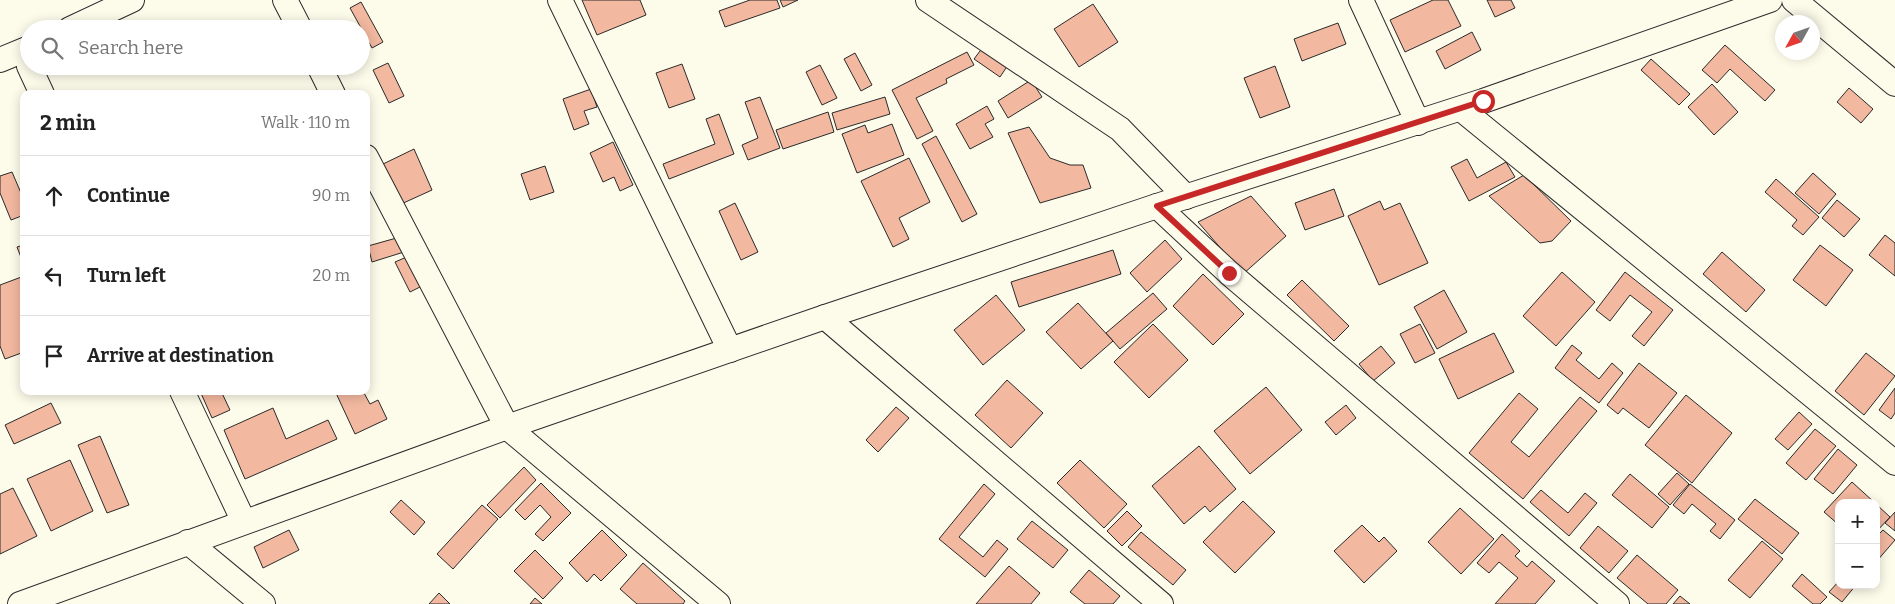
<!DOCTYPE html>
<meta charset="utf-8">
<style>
:root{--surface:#fff;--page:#f2f2f2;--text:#222;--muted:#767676;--line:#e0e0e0}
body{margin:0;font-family:Bitter,serif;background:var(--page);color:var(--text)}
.controls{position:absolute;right:15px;bottom:15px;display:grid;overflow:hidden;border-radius:10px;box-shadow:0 2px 12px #0003}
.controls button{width:45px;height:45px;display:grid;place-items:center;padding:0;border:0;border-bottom:1px solid var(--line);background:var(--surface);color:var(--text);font:25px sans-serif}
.compass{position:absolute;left:1775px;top:15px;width:45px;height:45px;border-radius:50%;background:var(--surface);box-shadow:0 2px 12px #0003;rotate:230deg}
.stop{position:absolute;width:15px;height:15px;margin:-11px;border:4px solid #c62828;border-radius:50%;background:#fff}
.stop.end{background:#c62828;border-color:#fff;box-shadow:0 1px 5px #0008}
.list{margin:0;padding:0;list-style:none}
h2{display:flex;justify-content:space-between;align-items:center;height:65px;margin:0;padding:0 20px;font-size:21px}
h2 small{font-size:16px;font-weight:400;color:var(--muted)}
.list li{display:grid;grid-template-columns:32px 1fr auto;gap:15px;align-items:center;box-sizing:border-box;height:80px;padding:0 20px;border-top:1px solid var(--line)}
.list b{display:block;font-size:19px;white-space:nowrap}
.list em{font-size:16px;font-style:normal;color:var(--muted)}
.icon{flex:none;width:28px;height:28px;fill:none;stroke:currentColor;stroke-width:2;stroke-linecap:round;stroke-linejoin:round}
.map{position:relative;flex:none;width:1895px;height:604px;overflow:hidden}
.search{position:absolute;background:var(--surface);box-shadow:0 2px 12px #0003;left:20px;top:20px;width:350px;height:55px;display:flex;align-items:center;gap:12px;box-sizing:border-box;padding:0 18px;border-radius:28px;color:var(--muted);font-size:19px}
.panel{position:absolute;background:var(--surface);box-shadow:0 2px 12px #0003;left:20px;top:90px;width:350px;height:305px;border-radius:10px}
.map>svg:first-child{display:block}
</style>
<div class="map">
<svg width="1895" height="604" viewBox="0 0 1895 604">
<rect width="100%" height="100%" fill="#fdfbea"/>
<g fill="#f2b8a0" stroke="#2b2b2b">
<path d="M582,0H640L646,15L597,35Z"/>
<path d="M750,0H777L780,8L725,27L719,11Z"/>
<path d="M780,0H798L783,7Z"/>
<path d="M1433,0H1448L1461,26L1405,52L1390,20Z"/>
<path d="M1487,0H1511L1515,8L1495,17Z"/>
<path d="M361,2L383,42L372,48L350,8Z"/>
<path d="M1093,4L1118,42L1079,67L1054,29Z"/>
<path d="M1338,23L1346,44L1302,61L1294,39Z"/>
<path d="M1472,32L1481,50L1445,69L1436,51Z"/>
<path d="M1725,45L1775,90L1765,101L1730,69L1717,83L1702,70Z"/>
<path d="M983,47L1008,65L1000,77L974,59Z"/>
<path d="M967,52L974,65L946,79L947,83L916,98L933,131L917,139L892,90Z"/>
<path d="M855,53L872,85L861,91L844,59Z"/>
<path d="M1651,59L1690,94L1679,105L1641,70Z"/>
<path d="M388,63L404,96L389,103L373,70Z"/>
<path d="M682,64L695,99L669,108L656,73Z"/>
<path d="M820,65L837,98L822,105L806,72Z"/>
<path d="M1275,66L1290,107L1260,118L1244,78Z"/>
<path d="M1031,80L1042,97L1008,118L998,101Z"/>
<path d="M1712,84L1738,112L1714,135L1688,107Z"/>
<path d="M1849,88L1873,109L1861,123L1837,102Z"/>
<path d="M591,89L597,107L584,111L589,124L574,130L563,99Z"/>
<path d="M760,97L780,148L748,160L742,145L758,138L745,102Z"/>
<path d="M885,97L890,114L837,130L832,113Z"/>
<path d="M987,106L994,119L985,124L993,137L970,149L956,124Z"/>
<path d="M828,112L834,132L783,149L776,130Z"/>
<path d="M719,114L734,154L669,179L663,164L715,144L706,119Z"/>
<path d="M892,124L904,155L857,173L842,134L865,125L868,133Z"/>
<path d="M1029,127L1050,158L1070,165H1083L1091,188L1040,203L1008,133Z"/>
<path d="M936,136L977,214L962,222L922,144Z"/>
<path d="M613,142L633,185L620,191L614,177L603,182L590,153Z"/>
<path d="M414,149L432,190L399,205L381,165Z"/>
<path d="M909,158L930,202L899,218L909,239L893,247L861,181Z"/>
<path d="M1467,159L1477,178L1506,162L1515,177L1469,201L1451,167Z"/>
<path d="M545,166L554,192L530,200L521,174Z"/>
<path d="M12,172L24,200V215L11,220L0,193V176Z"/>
<path d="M1813,173L1836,194L1819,214L1795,193Z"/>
<path d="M1524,175L1571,221L1552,241L1540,243L1489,196Z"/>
<path d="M1776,179L1819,217L1803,235L1792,226L1797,220L1765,192Z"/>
<path d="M1334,189L1344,216L1305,230L1295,203Z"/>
<path d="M1251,196L1286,236L1243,274L1198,222Z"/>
<path d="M1837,200L1860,219L1844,237L1822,218Z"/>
<path d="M1380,201L1384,210L1400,203L1428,263L1379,285L1348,216Z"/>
<path d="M735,203L758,252L741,260L719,211Z"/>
<path d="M1885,235L1895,243V276L1869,255Z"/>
<path d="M400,237L404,252L372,262L368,246Z"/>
<path d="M1165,240L1182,259L1147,292L1130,273Z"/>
<path d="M24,245V265L17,247Z"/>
<path d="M1820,245L1853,270L1826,306L1793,280Z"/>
<path d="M1113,250L1121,274L1019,307L1011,282Z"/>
<path d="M1722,252L1765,290L1746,312L1703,274Z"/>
<path d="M409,256L424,285L410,292L395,262Z"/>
<path d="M1562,272L1595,302L1556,346L1523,316Z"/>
<path d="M1625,272L1673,310L1644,346L1632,336L1652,312L1630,295L1610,321L1596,310Z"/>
<path d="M1203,274L1244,314L1213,345L1173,306Z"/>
<path d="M24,276V352L5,359L0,346V285Z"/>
<path d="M1302,280L1349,326L1334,341L1287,295Z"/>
<path d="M1444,290L1467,332L1437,349L1414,307Z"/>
<path d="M1153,293L1167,309L1120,349L1106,333Z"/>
<path d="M996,295L1025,330L983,365L954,330Z"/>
<path d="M1078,303L1113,341L1081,369L1046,332Z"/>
<path d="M1153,324L1188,360L1149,398L1114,362Z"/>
<path d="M1420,324L1435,353L1415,363L1400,334Z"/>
<path d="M1494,333L1514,372L1458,399L1439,359Z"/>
<path d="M1572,345L1582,353L1576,360L1599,379L1612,363L1623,373L1599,403L1555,368Z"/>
<path d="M1381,346L1395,363L1373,381L1359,364Z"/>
<path d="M1866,353L1895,376L1864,415L1835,391Z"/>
<path d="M1639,363L1677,393L1649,428L1623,408L1618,414L1607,405Z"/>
<path d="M1007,380L1043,413L1011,448L975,415Z"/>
<path d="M1266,387L1302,430L1250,474L1214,431Z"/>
<path d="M1895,388V413L1891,419L1879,410Z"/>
<path d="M200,391H221L230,410L212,418Z"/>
<path d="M335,391H363L370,404L378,400L387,419L355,434Z"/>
<path d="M1519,393L1538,409L1511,442L1529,457L1580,397L1597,411L1523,499L1469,453Z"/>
<path d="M1686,395L1732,433L1692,483L1645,445Z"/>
<path d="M51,403L61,423L14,444L5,425Z"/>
<path d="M1346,405L1356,418L1336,435L1325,422Z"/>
<path d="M896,407L909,418L878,452L866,440Z"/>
<path d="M273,408L286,439L328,420L337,439L245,479L224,430Z"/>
<path d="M1799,412L1812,424L1788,450L1775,439Z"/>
<path d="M1815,429L1836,446L1806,480L1786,463Z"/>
<path d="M100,436L129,505L107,513L78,445Z"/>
<path d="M1199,446L1236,489L1210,512L1205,506L1184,524L1152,486Z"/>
<path d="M1838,449L1857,465L1833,494L1814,479Z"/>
<path d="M70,460L93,511L51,531L27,479Z"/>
<path d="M1080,460L1127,504L1104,528L1057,483Z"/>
<path d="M524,467L536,480L500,518L487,505Z"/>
<path d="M1677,473L1689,484L1670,505L1658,494Z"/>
<path d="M1630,474L1669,507L1652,528L1612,495Z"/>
<path d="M1852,482L1875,503H1839V525L1824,512Z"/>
<path d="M541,483L571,513L543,541L535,534L551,517L540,505L525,520L515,510Z"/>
<path d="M984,484L995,494L959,537L983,557L997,540L1008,549L985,577L939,539Z"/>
<path d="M1690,484L1735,520L1720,539L1710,531L1716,524L1692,504L1684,514L1673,505Z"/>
<path d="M13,488L37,536L0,554V494Z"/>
<path d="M1541,490L1568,513L1585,493L1597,503L1569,536L1530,502Z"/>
<path d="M1755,499L1799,533L1782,554L1738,519Z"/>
<path d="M401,500L425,522L414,535L390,512Z"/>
<path d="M1243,501L1275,532L1235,573L1203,542Z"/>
<path d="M1876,504L1890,517L1876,532Z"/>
<path d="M482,505L498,519L453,569L437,554Z"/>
<path d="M1460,508L1494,539L1461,574L1428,542Z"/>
<path d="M1127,511L1142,526L1122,546L1107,531Z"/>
<path d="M1895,512V531L1885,523Z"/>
<path d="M1032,521L1068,550L1053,568L1017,539Z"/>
<path d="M1362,525L1379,542L1384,537L1397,551L1364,583L1334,551Z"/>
<path d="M1598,526L1628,551L1609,573L1580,548Z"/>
<path d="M289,530L299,550L263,568L254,547Z"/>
<path d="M602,530L627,555L601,581L594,574L587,582L569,563Z"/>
<path d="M1883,530L1895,540L1876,562V537Z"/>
<path d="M1141,532L1186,570L1173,585L1128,547Z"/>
<path d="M1502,534L1520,551L1515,556L1527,567L1532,561L1555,581L1535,604H1495L1518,578L1499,562L1489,573L1477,563Z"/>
<path d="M1762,541L1783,559L1750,598L1728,580Z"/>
<path d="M535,550L563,578L543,599L514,571Z"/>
<path d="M1637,555L1678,590L1666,604H1648L1617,578Z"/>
<path d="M643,563L685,601L683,604H637L620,589Z"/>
<path d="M1009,566L1040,593L1031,604H976Z"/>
<path d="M1089,570L1120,596L1113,604H1085L1070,592Z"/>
<path d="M1802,574L1827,597L1820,604H1813L1792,586Z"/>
<path d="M1839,581V585H1856L1842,602L1829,592Z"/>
<path d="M439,593L450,604H429Z"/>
<path d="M1680,596L1690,604H1673Z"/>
<path d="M535,598L542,604H530Z"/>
</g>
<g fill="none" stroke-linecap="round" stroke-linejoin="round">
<g stroke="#2b2b2b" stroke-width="26">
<g id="minor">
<path d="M285,0L300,29"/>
<path d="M560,0L730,350"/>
<path d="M928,0L1120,129L1186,197"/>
<path d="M1361,0L1418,123"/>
<path d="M1794,0L1895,84"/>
<path d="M70,29L132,0"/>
<path d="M0,60L29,48"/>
<path d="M29,66L42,94"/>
<path d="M319,66L333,94"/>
<path d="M1461,109L1895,463"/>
<path d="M366,157L507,427L718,604"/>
<path d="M1157,206L1229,273L1617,604"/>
<path d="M825,317L1161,604"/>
<path d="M182,391L244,522"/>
<path d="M188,542L263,604"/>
<path d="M20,604L507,427L825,317L1157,206L1483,101L1770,0"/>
</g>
</g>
<use href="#minor" stroke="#fdfbea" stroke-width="24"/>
</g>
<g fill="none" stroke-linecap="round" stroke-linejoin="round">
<path stroke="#c62828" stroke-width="6" d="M1229,273L1157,206L1483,101"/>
</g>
</svg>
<div class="controls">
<button>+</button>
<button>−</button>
</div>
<svg class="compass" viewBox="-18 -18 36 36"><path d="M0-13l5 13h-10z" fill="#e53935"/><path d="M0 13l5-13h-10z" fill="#767676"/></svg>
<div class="stop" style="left:1483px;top:101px"></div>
<div class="stop end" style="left:1229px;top:273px"></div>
<div class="search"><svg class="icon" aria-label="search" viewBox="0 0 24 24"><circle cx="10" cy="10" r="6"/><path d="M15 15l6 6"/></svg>Search here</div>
<section class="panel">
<h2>2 min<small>Walk · 110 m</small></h2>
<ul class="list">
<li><svg class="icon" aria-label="ahead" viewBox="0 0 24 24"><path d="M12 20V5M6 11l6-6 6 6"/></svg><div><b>Continue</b></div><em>90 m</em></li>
<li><svg class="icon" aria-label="left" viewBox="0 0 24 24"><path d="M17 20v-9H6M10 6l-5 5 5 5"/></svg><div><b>Turn left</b></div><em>20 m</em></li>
<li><svg class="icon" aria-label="arrive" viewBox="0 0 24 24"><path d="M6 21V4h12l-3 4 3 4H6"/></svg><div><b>Arrive at destination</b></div></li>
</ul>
</section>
</div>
